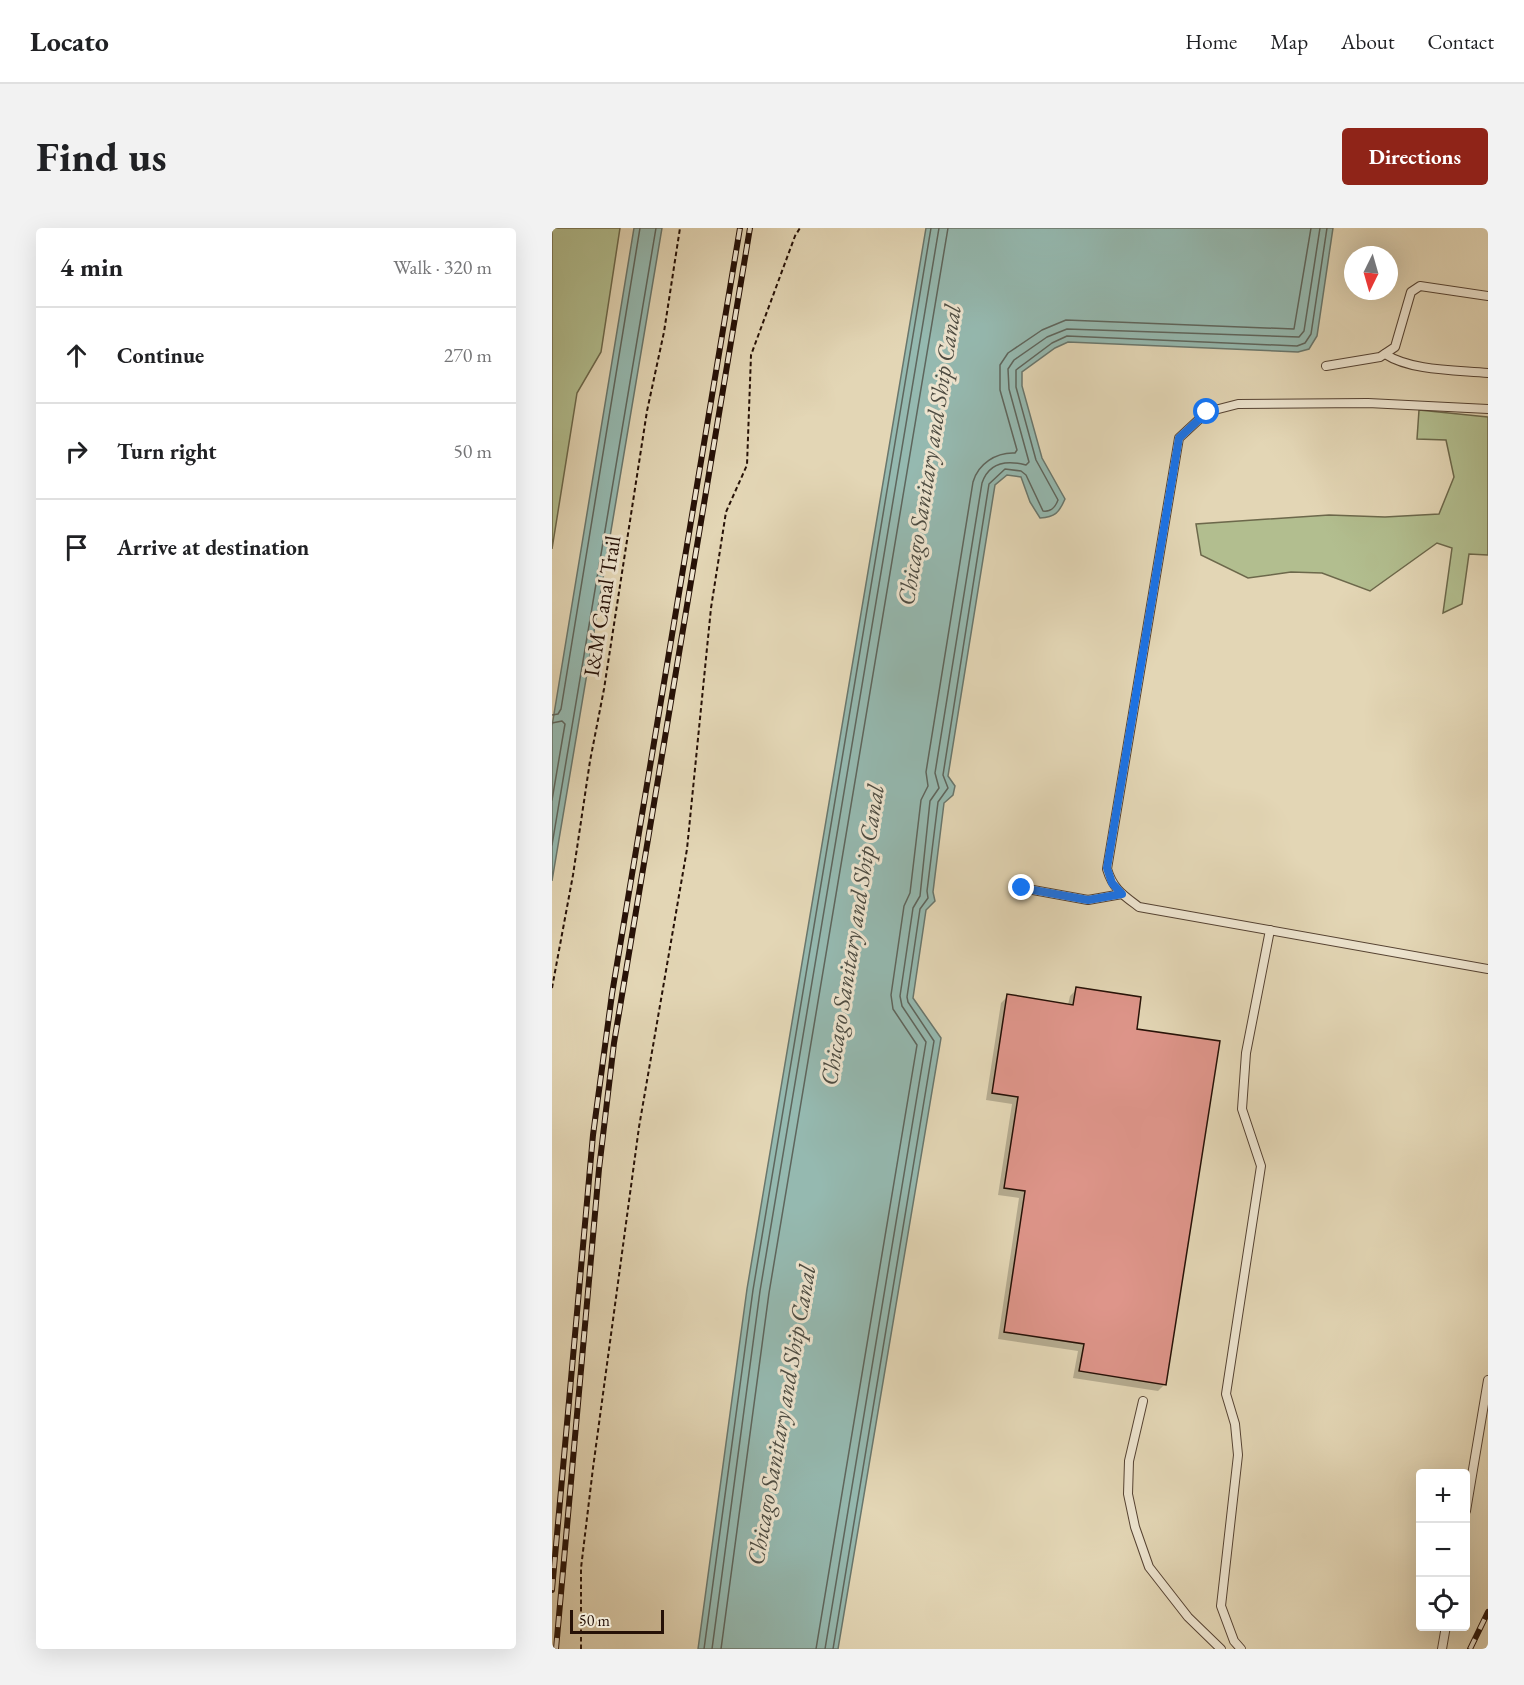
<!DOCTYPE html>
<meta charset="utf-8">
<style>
:root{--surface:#fff;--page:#f2f2f2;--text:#202124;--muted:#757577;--line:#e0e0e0;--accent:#8f2418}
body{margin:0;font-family:"EB Garamond",serif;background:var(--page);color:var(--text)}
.controls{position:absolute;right:18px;bottom:18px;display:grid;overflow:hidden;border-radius:6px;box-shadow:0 6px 24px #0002}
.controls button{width:54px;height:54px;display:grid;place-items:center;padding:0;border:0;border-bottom:2px solid var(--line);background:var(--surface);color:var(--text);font:30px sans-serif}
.compass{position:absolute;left:792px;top:18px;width:54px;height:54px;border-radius:50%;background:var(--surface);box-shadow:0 6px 24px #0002;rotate:185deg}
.scale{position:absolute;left:18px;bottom:15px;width:94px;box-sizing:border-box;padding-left:6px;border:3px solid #261107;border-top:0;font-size:16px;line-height:21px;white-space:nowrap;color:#261107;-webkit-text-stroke:4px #ede4cf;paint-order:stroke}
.stop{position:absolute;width:18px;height:18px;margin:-14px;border:4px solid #1a73e8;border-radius:50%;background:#fff}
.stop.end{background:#1a73e8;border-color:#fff;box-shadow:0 2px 6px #0008}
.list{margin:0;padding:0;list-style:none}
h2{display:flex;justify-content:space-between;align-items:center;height:78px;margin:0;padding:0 24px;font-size:26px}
h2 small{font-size:20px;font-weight:400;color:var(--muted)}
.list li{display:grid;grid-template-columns:39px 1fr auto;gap:18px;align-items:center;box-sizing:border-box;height:96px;padding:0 24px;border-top:2px solid var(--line)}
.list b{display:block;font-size:22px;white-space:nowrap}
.list em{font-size:20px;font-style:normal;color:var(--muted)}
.icon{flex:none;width:33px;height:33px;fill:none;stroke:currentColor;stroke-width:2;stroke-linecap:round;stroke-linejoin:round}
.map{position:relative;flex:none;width:936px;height:1421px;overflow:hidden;border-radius:6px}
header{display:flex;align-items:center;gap:36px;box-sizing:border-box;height:84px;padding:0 30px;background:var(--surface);border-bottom:2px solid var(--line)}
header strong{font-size:28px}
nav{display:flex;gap:33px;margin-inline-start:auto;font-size:21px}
.intro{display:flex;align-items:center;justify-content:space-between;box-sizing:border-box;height:144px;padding:0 36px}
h1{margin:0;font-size:42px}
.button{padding:15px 27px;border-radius:6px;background:var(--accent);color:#fff;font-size:21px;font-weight:700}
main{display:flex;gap:36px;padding:0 36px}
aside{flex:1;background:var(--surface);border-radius:6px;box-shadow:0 6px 24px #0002}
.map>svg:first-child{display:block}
</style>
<header>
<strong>Locato</strong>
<nav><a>Home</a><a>Map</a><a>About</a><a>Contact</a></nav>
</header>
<div class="intro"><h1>Find us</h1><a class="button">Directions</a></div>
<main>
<aside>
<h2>4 min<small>Walk · 320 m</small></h2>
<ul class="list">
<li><svg class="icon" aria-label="ahead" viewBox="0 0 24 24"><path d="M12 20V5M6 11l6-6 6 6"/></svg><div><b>Continue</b></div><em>270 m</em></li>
<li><svg class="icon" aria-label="right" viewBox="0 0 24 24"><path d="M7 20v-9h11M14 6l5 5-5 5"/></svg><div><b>Turn right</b></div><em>50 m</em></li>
<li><svg class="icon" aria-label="arrive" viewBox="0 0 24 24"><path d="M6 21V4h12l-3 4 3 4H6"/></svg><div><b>Arrive at destination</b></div></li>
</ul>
</aside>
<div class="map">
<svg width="936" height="1421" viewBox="0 0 936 1421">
<rect width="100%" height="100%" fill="#e3d6b5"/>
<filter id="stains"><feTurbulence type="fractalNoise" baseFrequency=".00333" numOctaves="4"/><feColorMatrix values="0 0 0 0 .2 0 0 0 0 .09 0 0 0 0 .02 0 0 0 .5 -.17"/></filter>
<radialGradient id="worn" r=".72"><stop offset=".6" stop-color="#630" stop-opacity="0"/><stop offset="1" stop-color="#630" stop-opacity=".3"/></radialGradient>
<g fill="#b2be8f" stroke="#6c684b" stroke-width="1.5">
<path d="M0,0H68L49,124L25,165L0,321Z"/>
<path d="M867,182L936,189V327L917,326L910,376L891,385L900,320L885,315L818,363L770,345L739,344L696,350L649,327L644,296L777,287L833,289L887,286L902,249L894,212L865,211Z"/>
</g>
<g fill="#95b9b0" stroke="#69766c" stroke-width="1.5">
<path d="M82,0H110L0,653V498Z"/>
<path d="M374,0H781L765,108L757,121L746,124L516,114L503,120L470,144V158L490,230L513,271C507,285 503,289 488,290L478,274L469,249L455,247L443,257L396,548L403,558L401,567L392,575L381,664L383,673L374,682L361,770L389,810L286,1421H146L195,1061Z"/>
</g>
<path fill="#0003" d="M525,761L583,802L613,1156L606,1163L521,1150L526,1123L446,1111L467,970L446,967L460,876L434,872L449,775L456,768L516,777L518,768Z"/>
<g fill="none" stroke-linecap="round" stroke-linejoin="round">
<g stroke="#5e655c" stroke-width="1.5">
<path d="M0,487L6,486L9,481L88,0"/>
<path d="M0,495L10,493L13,496L0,572"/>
<path d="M0,617L104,0"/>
<path d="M152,1421L201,1062L379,0"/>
<path d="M160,1421L208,1063L387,0"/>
<path d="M169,1421L217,1065L396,0"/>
<path d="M264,1421L365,817L341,781L339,767L352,678L358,665L369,572L376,558L374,544L421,254C426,236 444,224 463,225L465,222L448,162V137L456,125L490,102L514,92L742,101L759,0"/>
<path d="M273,1421L374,814L350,778L348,768L361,680L368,668L378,573L387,560L383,545L430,255C437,234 455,232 474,237L477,234L457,161L456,141L462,132L495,109L515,101L747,109L752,103L768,0"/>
<path d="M281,1421L382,813L356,774L355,769L368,681L376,670L375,663L386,574L396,560L391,547L437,256L453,241L469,243L474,247L491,283C499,284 503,280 506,272L484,232L464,159V142L500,115L515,108L745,118L753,115L759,106L775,0"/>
</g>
</g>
<path fill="#de958a" stroke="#261107" stroke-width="1.5" d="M524,759L589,769L585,801L668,813L614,1157L527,1143L532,1116L452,1104L473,963L452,960L466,869L440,865L455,766L521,777Z"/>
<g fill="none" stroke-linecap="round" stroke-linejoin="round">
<g stroke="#554232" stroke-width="10">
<g id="lane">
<path d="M833,126C859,143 904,142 936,145"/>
<path d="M774,138L828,129L843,119L859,64L868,58L936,68"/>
<path d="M936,181L816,175L686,176L655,184L627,210L555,641C561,661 571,667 587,679L936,741"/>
<path d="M470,660L536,672L570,666"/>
<path d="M591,1173L577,1233L576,1266L583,1299L597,1339L636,1389L669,1421"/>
<path d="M914,1283L936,1152"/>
<path d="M689,1421L682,1413L669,1378L686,1227L683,1196L674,1166L709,938L690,881L694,825L718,702"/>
<path d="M890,1421L894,1398"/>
</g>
</g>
<g stroke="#261107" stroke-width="2" stroke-dasharray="4.5 3" stroke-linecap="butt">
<path d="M0,760L21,647L38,533L52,461L95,183L112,104L128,0"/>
<path d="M29,1421V1340L41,1240L87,899L135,621L159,380L174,284L195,237L199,127L243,8L248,0"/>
</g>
<use href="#lane" stroke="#ede4cf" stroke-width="8"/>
<g stroke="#261107" stroke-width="6">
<g id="rail">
<path d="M0,1362L41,907L60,766L188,0"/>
<path d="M4,1421L47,941L62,815L198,0"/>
<path d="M918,1421L936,1384"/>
</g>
</g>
<use href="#rail" stroke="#ede4cf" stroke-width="4" stroke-dasharray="11" stroke-linecap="butt"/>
</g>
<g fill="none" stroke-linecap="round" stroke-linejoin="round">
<path stroke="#1a73e8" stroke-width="8" d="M470,660L536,672L570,666L560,655L555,640L627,210L655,184"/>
</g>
<g text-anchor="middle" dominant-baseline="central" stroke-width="6" stroke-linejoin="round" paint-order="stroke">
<g font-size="22" fill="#261107" stroke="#ede4cf">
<text transform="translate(50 378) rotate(-81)">I&amp;M Canal Trail</text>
</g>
<g font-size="24" font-style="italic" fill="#4d4c42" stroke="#ede4cf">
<text transform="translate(377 227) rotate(-81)">Chicago Sanitary and Ship Canal</text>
<text transform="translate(300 707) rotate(-81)">Chicago Sanitary and Ship Canal</text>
<text transform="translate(229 1187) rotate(-80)">Chicago Sanitary and Ship Canal</text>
</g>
</g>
<rect width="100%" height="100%" filter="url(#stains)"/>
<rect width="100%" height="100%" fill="url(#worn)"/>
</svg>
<div class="controls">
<button>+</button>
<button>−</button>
<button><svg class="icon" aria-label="locate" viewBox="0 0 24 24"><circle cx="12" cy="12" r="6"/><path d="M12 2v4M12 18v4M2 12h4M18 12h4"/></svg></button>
</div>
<svg class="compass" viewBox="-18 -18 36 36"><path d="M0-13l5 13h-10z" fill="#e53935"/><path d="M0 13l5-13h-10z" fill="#757577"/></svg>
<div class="scale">50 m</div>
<div class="stop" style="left:655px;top:184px"></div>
<div class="stop end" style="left:470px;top:660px"></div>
</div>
</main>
